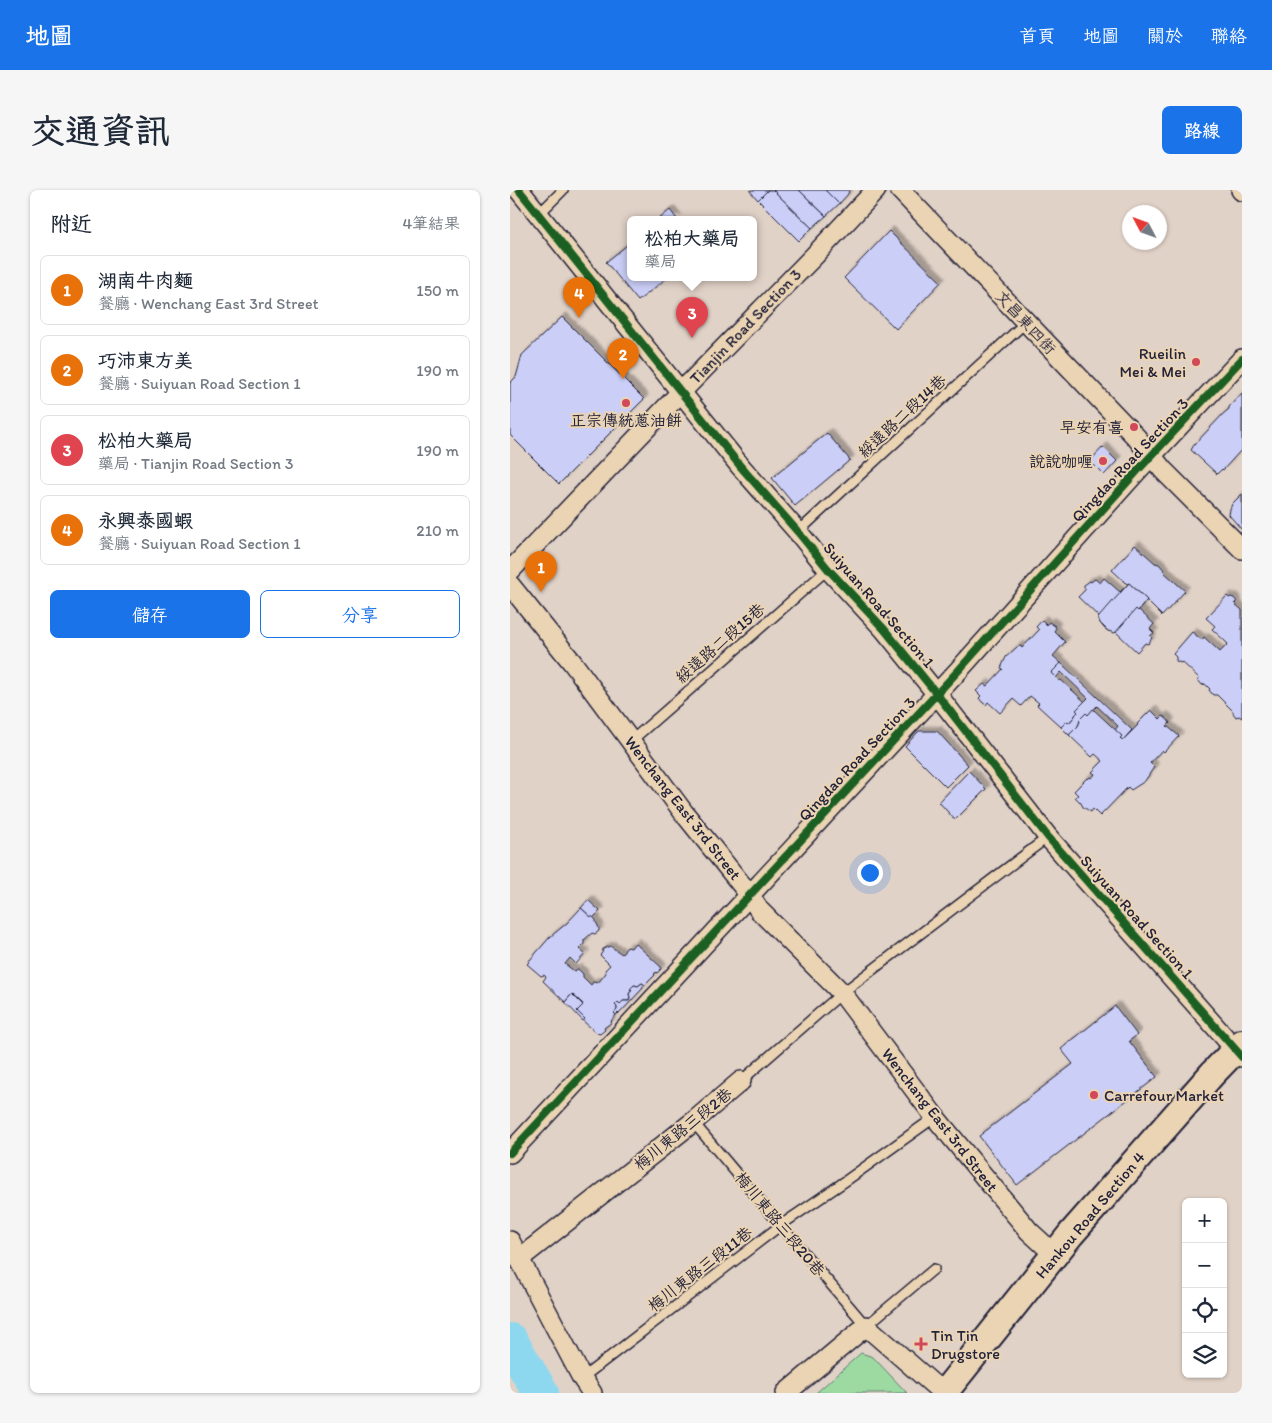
<!DOCTYPE html>
<html lang="zh-TW">
<meta charset="utf-8">
<style>
:root{--surface:#fff;--page:#f6f6f7;--text:#1f2937;--muted:#747a83;--line:#e0e1e3;--accent:#1a73e8}
body{margin:0;font-family:Itim,"LXGW WenKai TC",sans-serif;background:var(--page);color:var(--text)}
.controls{position:absolute;right:15px;bottom:15px;display:grid;overflow:hidden;border-radius:8px;box-shadow:0 1px 4px #0004}
.controls button{width:45px;height:45px;display:grid;place-items:center;padding:0;border:0;border-bottom:1px solid var(--line);background:var(--surface);color:var(--text);font:25px sans-serif}
.compass{position:absolute;left:612px;top:15px;width:45px;height:45px;border-radius:50%;background:var(--surface);box-shadow:0 1px 4px #0004;rotate:311deg}
.you{position:absolute;left:359px;top:682px;width:18px;height:18px;margin:-12px;border:4px solid #fff;border-radius:50%;background:#1a73e8;box-shadow:0 0 0 8px #1a73e833}
.badge{display:grid;place-items:center;width:32px;height:32px;border-radius:50%;background:var(--accent);color:#fff;font-size:16px;font-weight:700}
.pin{position:absolute;translate:-50% -41px;filter:drop-shadow(0 1px 2px #0008)}
.pin::after{content:'';position:absolute;top:26px;width:18px;height:15px;background:inherit;clip-path:polygon(0 0,100% 0,50% 100%)}
.popup{position:absolute;left:117px;top:26px;width:130px;height:65px;box-sizing:border-box;display:grid;place-content:center;border-radius:8px;background:var(--surface);filter:drop-shadow(0 1px 4px #0005);font-size:16px;white-space:nowrap;color:var(--muted)}
.popup b{font-size:19px;color:var(--text)}
.popup::after{content:'';position:absolute;left:50%;top:100%;margin-left:-10px;border:10px solid transparent;border-top-color:var(--surface)}
.list{margin:0;padding:0;list-style:none}
h2{display:flex;justify-content:space-between;align-items:center;height:65px;margin:0;padding:0 20px;font-size:21px}
h2 small{font-size:16px;font-weight:400;color:var(--muted)}
.list li{display:grid;grid-template-columns:32px 1fr auto;gap:15px;align-items:center;box-sizing:border-box;height:70px;margin:0 10px 10px;padding:0 10px;border:1px solid var(--line);border-radius:8px}
.list b{display:block;font-size:19px;white-space:nowrap}
.list p{margin:0;font-size:16px;white-space:nowrap;color:var(--muted)}
.list em{font-size:16px;font-style:normal;color:var(--muted)}
.actions{display:flex;gap:10px;padding:15px 20px}
.actions a{flex:1;padding:11px 0;border:1px solid var(--accent);border-radius:8px;text-align:center;font-size:18px;color:var(--accent)}
.actions .main{background:var(--accent);color:#fff}
.icon{flex:none;width:28px;height:28px;fill:none;stroke:currentColor;stroke-width:2;stroke-linecap:round;stroke-linejoin:round}
.map{position:relative;flex:none;width:732px;height:1203px;overflow:hidden;border-radius:8px}
header{display:flex;align-items:center;gap:30px;box-sizing:border-box;height:70px;padding:0 25px;background:var(--accent);color:#fff}
header strong{font-size:24px}
nav{display:flex;gap:28px;margin-inline-start:auto;font-size:18px}
.intro{display:flex;align-items:center;justify-content:space-between;box-sizing:border-box;height:120px;padding:0 30px}
h1{margin:0;font-size:35px}
.button{padding:12px 22px;border-radius:8px;background:var(--accent);color:#fff;font-size:18px;font-weight:700}
main{display:flex;gap:30px;padding:0 30px}
aside{flex:1;background:var(--surface);border-radius:8px;box-shadow:0 1px 4px #0004}
.map>svg:first-child{display:block}
</style>
<header>
<strong>地圖</strong>
<nav><a>首頁</a><a>地圖</a><a>關於</a><a>聯絡</a></nav>
</header>
<div class="intro"><h1>交通資訊</h1><a class="button">路線</a></div>
<main>
<aside>
<h2>附近<small>4筆結果</small></h2>
<ul class="list">
<li><span class="badge" style="background:#e8710a">1</span><div><b>湖南牛肉麵</b><p>餐廳 · Wenchang East 3rd Street</p></div><em>150 m</em></li>
<li><span class="badge" style="background:#e8710a">2</span><div><b>巧沛東方美</b><p>餐廳 · Suiyuan Road Section 1</p></div><em>190 m</em></li>
<li><span class="badge" style="background:#e0444e">3</span><div><b>松柏大藥局</b><p>藥局 · Tianjin Road Section 3</p></div><em>190 m</em></li>
<li><span class="badge" style="background:#e8710a">4</span><div><b>永興泰國蝦</b><p>餐廳 · Suiyuan Road Section 1</p></div><em>210 m</em></li>
</ul>
<div class="actions"><a class="main">儲存</a><a>分享</a></div>
</aside>
<div class="map">
<svg width="732" height="1203" viewBox="0 0 732 1203">
<defs>
<filter id="shadow"><feDropShadow dx="4.5" dy="-4.5" stdDeviation="1" flood-color="#0004"/></filter>
</defs>
<rect width="100%" height="100%" fill="#e1d2c7"/>
<filter id="ink" filterUnits="userSpaceOnUse"><feTurbulence type="fractalNoise" baseFrequency=".02" numOctaves="2"/><feDisplacementMap in="SourceGraphic" scale="10" xChannelSelector="R" yChannelSelector="G"/><feConvolveMatrix kernelMatrix="1 2 1 2 8 2 1 2 1" color-interpolation-filters="sRGB"/></filter>
<g filter="url(#ink)">
<path fill="#9cdaa2" stroke="#5f7e6e" d="M351,1163L363,1167L397,1203H306Z"/>
<g fill="none" stroke-linecap="round" stroke-linejoin="round">
<path stroke="#8dd8ee" stroke-width="36" d="M0,1151L31,1203"/>
</g>
<g fill="#cbcff7" stroke="#22223b" filter="url(#shadow)">
<path d="M242,0H258L248,10L240,1Z"/>
<path d="M258,0H263L302,38L289,51L248,10Z"/>
<path d="M263,0H289L316,26L302,38Z"/>
<path d="M289,0H315L329,14L316,26Z"/>
<path d="M315,0H339L338,4L329,14Z"/>
<path d="M160,20L167,29H149Z"/>
<path d="M379,41L431,92L386,139L334,88Z"/>
<path d="M121,52V87H158L128,111L96,72Z"/>
<path d="M52,127L134,209L49,294L0,245V193L6,187L12,165Z"/>
<path d="M732,203V259L713,280L712,279L707,284L681,260L684,255L713,224L719,219V217Z"/>
<path d="M317,243L340,270L285,316L262,288Z"/>
<path d="M593,257L607,271L594,285L580,271Z"/>
<path d="M732,304V340L719,325L720,319L722,314Z"/>
<path d="M625,355L645,373L649,374L655,381L654,382L675,401L652,426L619,393L617,394L602,380Z"/>
<path d="M594,388L610,402L619,393L637,410L629,420L644,434L640,439L644,443L640,446L642,448L638,454L635,453L627,462L606,442L598,441L594,438L590,433L588,428L589,427L568,407L576,399L574,398V395L580,391L581,392L585,389L590,393Z"/>
<path d="M619,393L637,410L628,421L626,419L605,443L598,441L590,433L588,428Z"/>
<path d="M717,406L719,408L721,407L724,408L727,412L725,414L732,420V528L729,526L726,527L723,523V521L707,505H703L699,500L700,499L695,494L692,495L688,490L689,488L672,472L671,473L666,471V467L663,464L682,442L692,450L694,447L710,462L718,454L702,439L705,436L696,428Z"/>
<path d="M532,430L537,435L539,432L545,436L546,438L544,441L555,452L543,466L551,473L541,483L549,491L551,490L575,512L566,520L568,522L565,525V526L559,533L557,531L551,537L527,515L529,513L520,506L511,516L503,509L490,523L478,512L476,515L472,512L469,508L471,506L466,501L474,494L477,496L493,479L491,478L496,467L507,457L511,456L512,458L529,440L526,437Z"/>
<path d="M551,473L622,540L613,550L610,548L612,546L605,540L608,536L587,516L578,525L576,523L569,530L570,531L568,536L559,545L551,537L557,531L559,533L565,526V525L568,522L566,520L578,508L551,482L546,488L541,483Z"/>
<path d="M583,519L612,546L610,548L613,550L628,535L627,534L641,520L650,529L653,526L657,529L660,533L657,536L669,546L654,562L652,560L640,573L644,577L635,591L621,600L618,597L590,626L583,619L581,622L573,617L571,613L565,607L568,605L564,601L577,588L578,589L580,587L582,588L585,584L582,582L593,571L585,564L582,567L559,545L568,536L570,531L569,530L576,523L578,525Z"/>
<path d="M409,541H427L458,575L436,597L395,556Z"/>
<path d="M459,581L476,599L445,630L429,612Z"/>
<path d="M78,710L90,721L83,728L81,727L71,718Z"/>
<path d="M71,718L81,727H83L86,730V732L89,738V741L85,744L82,743L74,750V754L69,759L75,764L66,774L60,768L55,774L64,781L68,779L73,784V787L81,795L83,792L88,793L96,783L95,780L100,775L90,765L92,763L93,759L100,756L112,764L117,757L121,758L125,753L151,777V779L147,783L146,782L144,784L145,785L135,795L132,793L128,796L124,795L120,799L122,800L119,804L120,807L119,811H113L110,814L108,812L105,815L107,817V820L104,823L106,825L101,831L102,832L94,838L95,840L90,844L87,843L73,831L75,829L67,821L73,814L62,804L55,812L33,791L36,787L34,785L31,786L17,774L19,772L18,770H20L40,747L57,733Z"/>
<path d="M132,793L135,795L132,797L133,798L109,824L108,823L106,825L104,823L107,820V817L105,815L108,812L110,814L113,811H119L120,807L119,804L122,800L120,799L124,795L128,796Z"/>
<path d="M62,804L73,815L67,821L75,829L73,831L55,812Z"/>
<path d="M605,816L627,845L619,851L647,887L507,995L469,946L563,874L551,859Z"/>
</g>
<g fill="none" stroke-linecap="round" stroke-linejoin="round">
<g stroke="#22223b" stroke-width="12">
<g id="lane">
<path d="M29,24L53,0"/>
<path d="M288,342L516,132"/>
<path d="M121,551L318,379"/>
<path d="M231,891L332,803L538,647"/>
<path d="M183,932L356,1136L424,1079"/>
<path d="M72,1188L271,1035L337,990L425,927"/>
</g>
</g>
<g stroke="#22223b" stroke-width="22">
<g id="street">
<path d="M9,0L231,277L288,342L318,379L374,439L426,503L538,647L732,867"/>
<path d="M390,0L626,247L653,280L732,359"/>
<path d="M731,0L732,1"/>
<path d="M0,381L171,202L304,66L366,0"/>
<path d="M0,395L62,472L174,623L239,704L249,720L332,803L425,927L519,1041L544,1064"/>
<path d="M0,963L448,481L628,280L732,169"/>
<path d="M0,1051L72,1188L82,1203"/>
<path d="M9,1069L183,932L231,891"/>
<path d="M276,1203L356,1136L433,1203"/>
</g>
</g>
<g stroke="#22223b" stroke-width="30">
<path id="secondary" d="M434,1203L561,1044L702,884L732,853"/>
</g>
<use href="#lane" stroke="#ebd4b3" stroke-width="9"/>
<use href="#street" stroke="#ebd4b3" stroke-width="19"/>
<use href="#secondary" stroke="#ebd4b3" stroke-width="26"/>
<g stroke="#ebd4b3" stroke-width="11">
<g id="cycleway">
<path d="M9,0L231,277L288,342L318,379L374,439L426,503L538,647L732,867"/>
<path d="M0,963L448,481L628,280L732,169"/>
</g>
</g>
<use href="#cycleway" stroke="#1b5e20" stroke-width="8"/>
</g>
</g>
<g fill="#d1495b" stroke="#ebd4b3" stroke-width="2">
<circle cx="686" cy="172" r="5"/>
<circle cx="116" cy="213" r="5"/>
<circle cx="624" cy="237" r="5"/>
<circle cx="593" cy="271" r="5"/>
<circle cx="584" cy="905" r="5"/>
<path d="M408.5 1146.5h5v5h5v5h-5v5h-5v-5h-5v-5h5z"/>
</g>
<g text-anchor="middle" dominant-baseline="central" stroke-width="4" stroke-linejoin="round" paint-order="stroke">
<g font-size="16" fill="#22223b" stroke="#ebd4b3">
<text transform="translate(516 132) rotate(47)">文昌東四街</text>
<text transform="translate(235 136) rotate(-46)">Tianjin Road Section 3</text>
<text transform="translate(392 226) rotate(-43)">綏遠路二段14巷</text>
<text transform="translate(620 270) rotate(-47)">Qingdao Road Section 3</text>
<text transform="translate(369 415) rotate(49)">Suiyuan Road Section 1</text>
<text transform="translate(210 453) rotate(-41)">綏遠路二段15巷</text>
<text transform="translate(347 569) rotate(-47)">Qingdao Road Section 3</text>
<text transform="translate(173 618) rotate(52)">Wenchang East 3rd Street</text>
<text transform="translate(627 727) rotate(48)">Suiyuan Road Section 1</text>
<text transform="translate(430 930) rotate(52)">Wenchang East 3rd Street</text>
<text transform="translate(173 939) rotate(-39)">梅川東路三段2巷</text>
<text transform="translate(580 1025) rotate(-50)">Hankou Road Section 4</text>
<text transform="translate(270 1034) rotate(50)">梅川東路三段20巷</text>
<text transform="translate(190 1079) rotate(-38)">梅川東路三段11巷</text>
</g>
<g font-size="16" fill="#22223b" stroke="#ebd4b3" text-anchor="end">
<text x="676" y="163">Rueilin<tspan x="676" dy="18">Mei &amp; Mei</tspan></text>
<text x="116" y="230" text-anchor="middle">正宗傳統蔥油餅</text>
<text x="614" y="237">早安有喜</text>
<text x="583" y="271">說說咖喱</text>
<text x="594" y="905" text-anchor="start">Carrefour Market</text>
<text x="421" y="1145" text-anchor="start">Tin Tin<tspan x="421" dy="18">Drugstore</tspan></text>
</g>
</g>
</svg>
<div class="controls">
<button>+</button>
<button>−</button>
<button><svg class="icon" aria-label="locate" viewBox="0 0 24 24"><circle cx="12" cy="12" r="6"/><path d="M12 2v4M12 18v4M2 12h4M18 12h4"/></svg></button>
<button><svg class="icon" aria-label="layers" viewBox="0 0 24 24"><path d="M12 4l9 5-9 5-9-5zM3 14l9 5 9-5"/></svg></button>
</div>
<svg class="compass" viewBox="-18 -18 36 36"><path d="M0-13l5 13h-10z" fill="#e53935"/><path d="M0 13l5-13h-10z" fill="#747a83"/></svg>
<div class="you"></div>
<div class="pin badge" style="left:31px;top:402px;background:#e8710a">1</div>
<div class="pin badge" style="left:113px;top:189px;background:#e8710a">2</div>
<div class="pin badge" style="left:182px;top:148px;background:#e0444e">3</div>
<div class="popup"><b>松柏大藥局</b>藥局</div>
<div class="pin badge" style="left:69px;top:128px;background:#e8710a">4</div>
</div>
</main>
